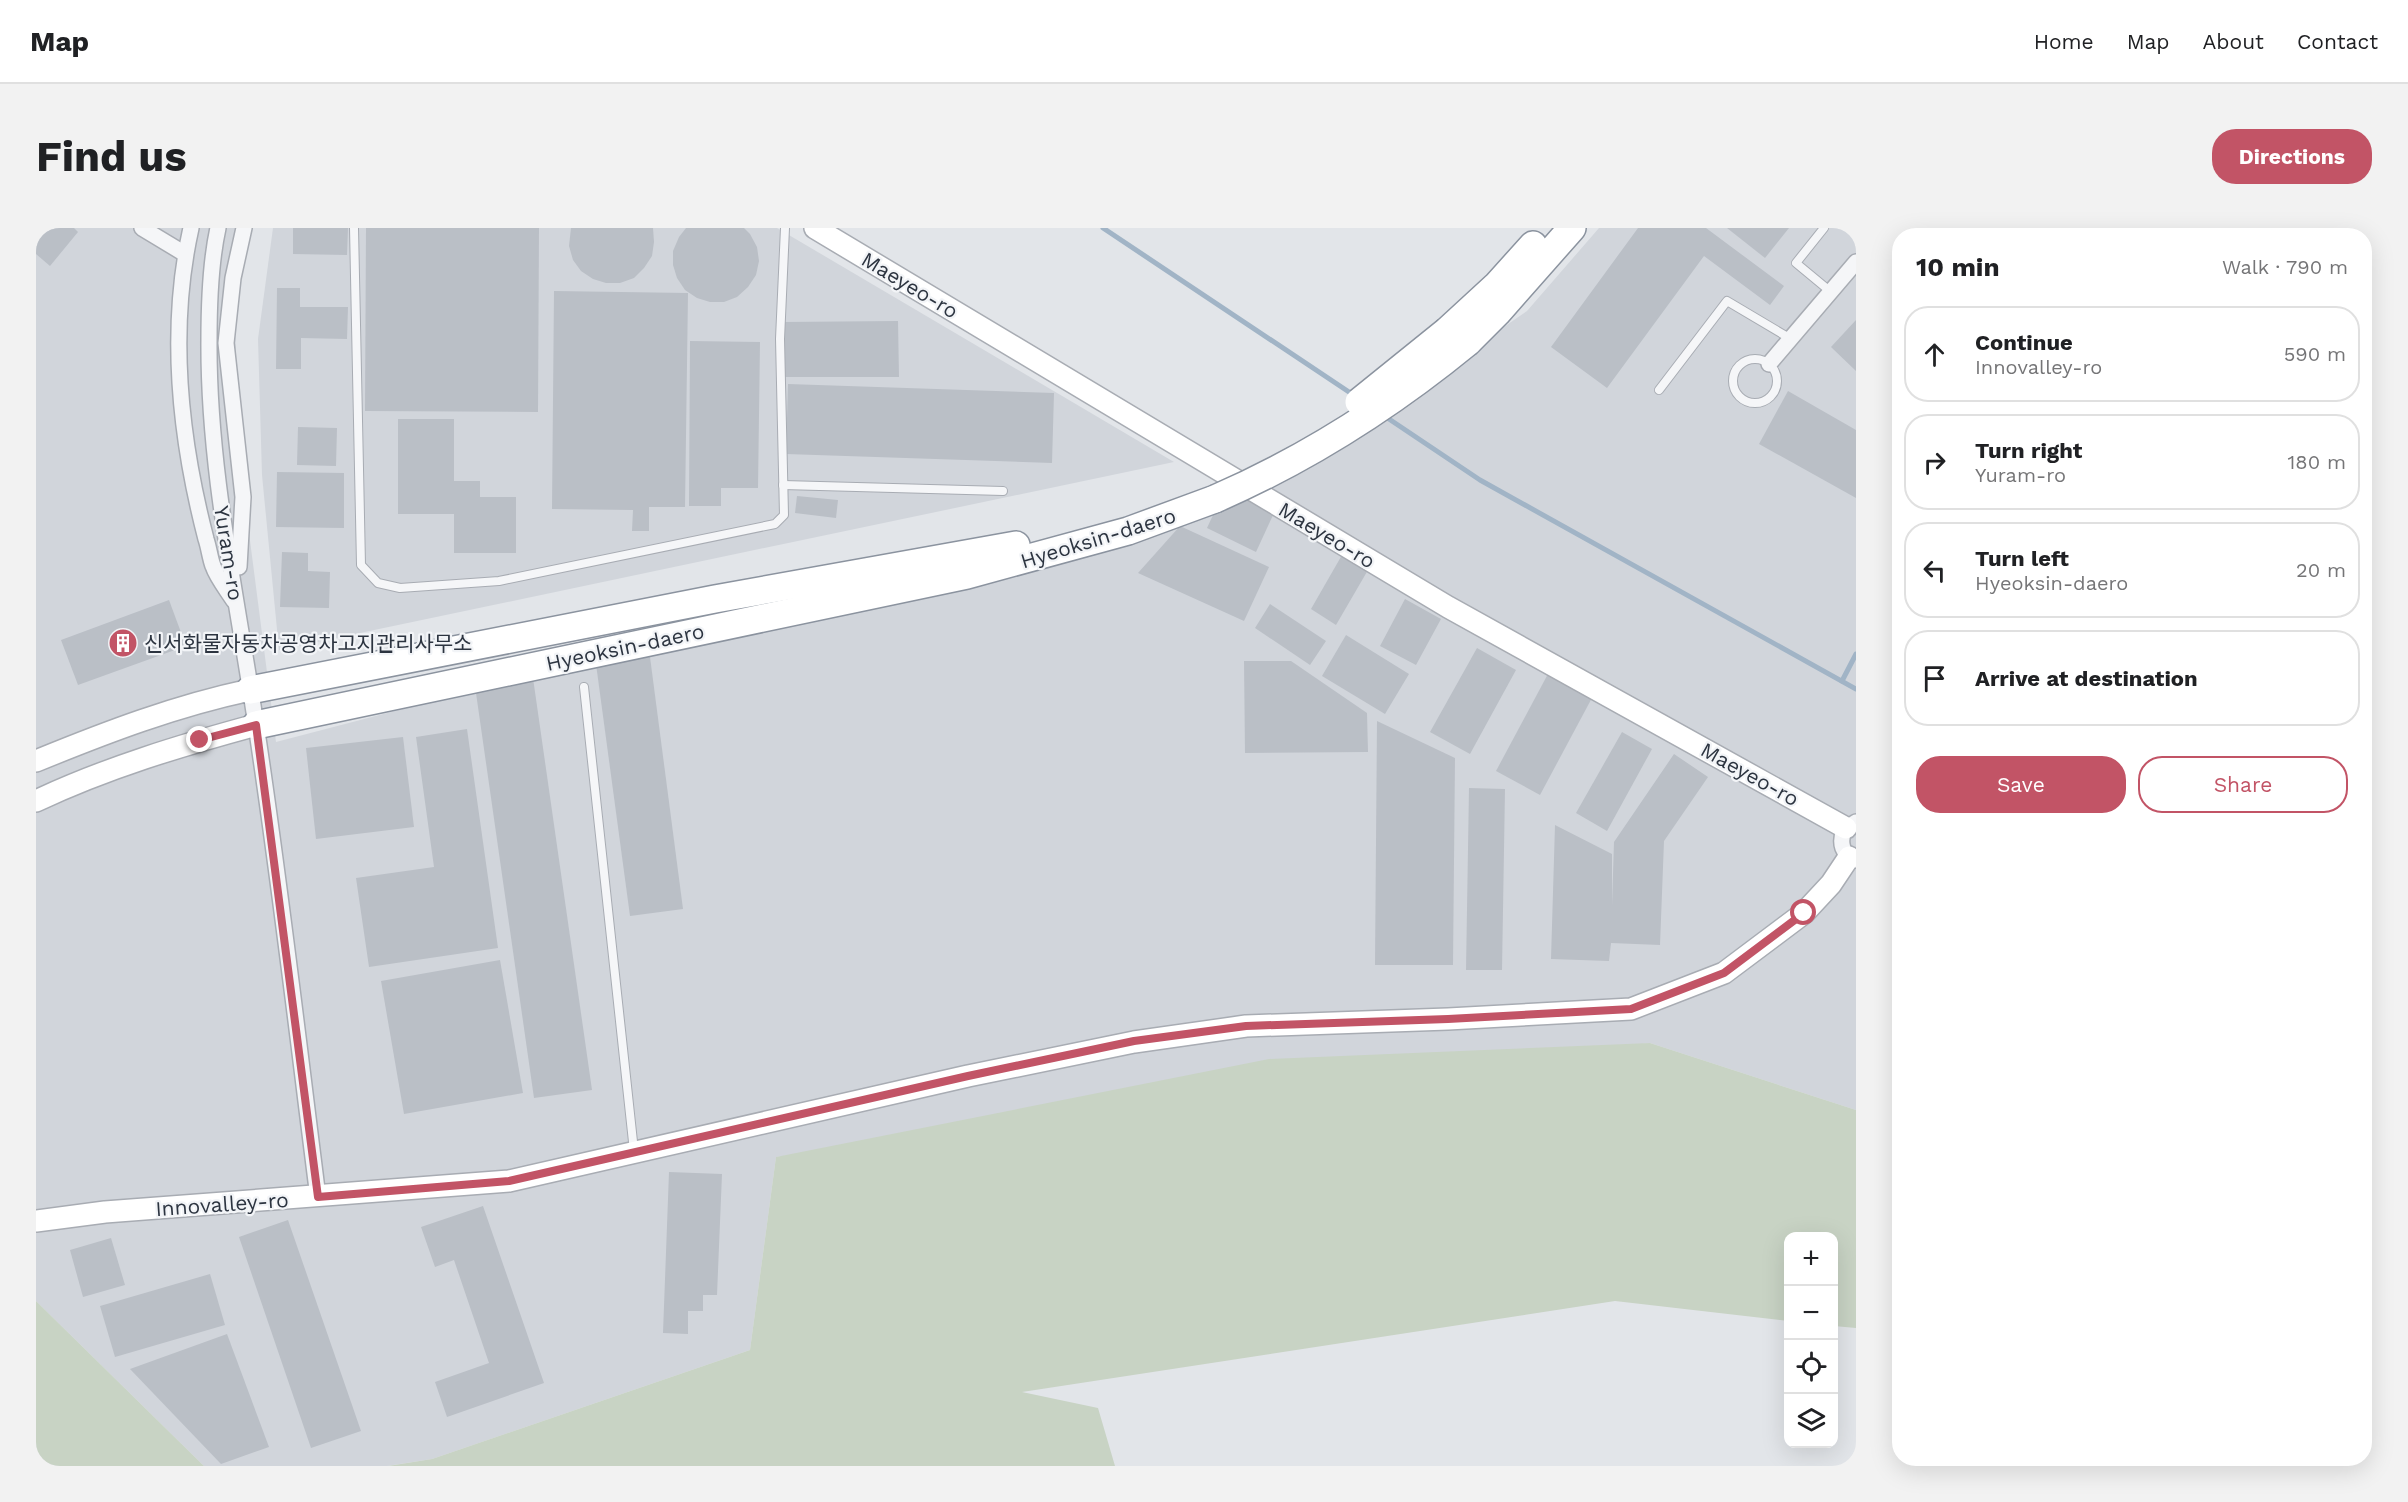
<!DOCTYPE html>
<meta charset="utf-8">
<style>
:root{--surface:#fff;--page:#f2f2f2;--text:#202124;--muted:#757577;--line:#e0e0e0;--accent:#c25466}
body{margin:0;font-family:"Work Sans","Noto Sans KR",sans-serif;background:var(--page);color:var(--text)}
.controls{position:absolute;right:18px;bottom:18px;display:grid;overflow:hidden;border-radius:12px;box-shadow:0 6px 24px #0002}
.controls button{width:54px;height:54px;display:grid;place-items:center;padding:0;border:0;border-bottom:2px solid var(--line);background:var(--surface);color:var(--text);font:30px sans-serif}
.stop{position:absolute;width:18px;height:18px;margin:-14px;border:4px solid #c25466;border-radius:50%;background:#fff}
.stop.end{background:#c25466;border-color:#fff;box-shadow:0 2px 6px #0008}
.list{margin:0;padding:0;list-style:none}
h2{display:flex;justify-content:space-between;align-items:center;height:78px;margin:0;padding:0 24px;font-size:26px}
h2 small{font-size:20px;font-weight:400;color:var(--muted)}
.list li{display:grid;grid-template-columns:39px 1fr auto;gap:18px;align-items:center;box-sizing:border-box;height:96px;margin:0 12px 12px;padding:0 12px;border:2px solid var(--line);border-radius:24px}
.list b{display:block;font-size:22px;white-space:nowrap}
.list p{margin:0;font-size:20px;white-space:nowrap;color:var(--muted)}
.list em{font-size:20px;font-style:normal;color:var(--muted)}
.actions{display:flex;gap:12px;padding:18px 24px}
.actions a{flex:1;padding:14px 0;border:2px solid var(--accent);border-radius:24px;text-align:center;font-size:21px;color:var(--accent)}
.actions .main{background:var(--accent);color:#fff}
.icon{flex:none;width:33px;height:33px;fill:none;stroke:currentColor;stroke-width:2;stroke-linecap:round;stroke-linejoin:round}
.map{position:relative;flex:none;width:1820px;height:1238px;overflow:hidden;border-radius:24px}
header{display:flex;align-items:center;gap:36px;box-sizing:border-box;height:84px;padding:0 30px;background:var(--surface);border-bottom:2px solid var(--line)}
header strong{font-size:28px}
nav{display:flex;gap:33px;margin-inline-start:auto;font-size:21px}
.intro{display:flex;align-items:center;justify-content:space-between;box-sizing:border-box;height:144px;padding:0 36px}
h1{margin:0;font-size:42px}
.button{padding:15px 27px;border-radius:24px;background:var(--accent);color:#fff;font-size:21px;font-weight:700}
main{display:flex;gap:36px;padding:0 36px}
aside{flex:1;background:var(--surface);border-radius:24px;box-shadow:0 6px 24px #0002}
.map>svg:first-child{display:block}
</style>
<header>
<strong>Map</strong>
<nav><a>Home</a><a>Map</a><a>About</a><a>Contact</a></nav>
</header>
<div class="intro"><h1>Find us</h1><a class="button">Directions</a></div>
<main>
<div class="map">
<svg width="1820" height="1238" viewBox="0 0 1820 1238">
<rect width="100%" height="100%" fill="#e2e5e9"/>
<g fill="#d1d5db">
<path d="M0,0H211L197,50L204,235L240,514L1243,253L1491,83L1563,0H1820V882L1614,815L740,929L714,1122L396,1231L351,1238H168L0,1073Z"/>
<path d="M237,0H741L1138,234L243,422L226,247L222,111Z"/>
</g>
<g fill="#c8d3c4">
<path d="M1614,815L1820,882V1100L1798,1098V1008H1752V1093L1579,1073L986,1164L1062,1180L1079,1238H352L396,1231L714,1122L740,929L1233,831Z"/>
<path d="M0,1073L168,1238H0Z"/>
</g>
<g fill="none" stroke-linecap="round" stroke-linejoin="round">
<g stroke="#a1b4c6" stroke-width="5">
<path d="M1067,0L1319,168"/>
<path d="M1347,187L1444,252L1820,461"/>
<path d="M1806,453L1820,426"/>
</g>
</g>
<g fill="#babfc6">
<path d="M0,0H38L42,4L14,38L0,26Z"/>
<path d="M257,0H312L311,27L257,26Z"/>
<path d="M330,0H503L502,184L329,183Z"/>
<path d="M535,0H617L618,14L616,28L608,40L598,50L584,55H570L557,51L545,43L537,32L533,18Z"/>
<path d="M650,0H708L714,6L721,19L723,33L720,47L712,59L701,69L688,74H674L661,70L649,62L641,50L637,37V23L643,9Z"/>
<path d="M1602,0H1670L1748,58L1734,77L1668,28L1571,160L1515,119Z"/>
<path d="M1691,0H1753L1729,30Z"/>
<path d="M241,60H264V79H312L311,111L265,110V141H240Z"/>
<path d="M518,63L652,65L649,279H613V303H596L597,282L516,281Z"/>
<path d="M1820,92V143L1795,119Z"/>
<path d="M862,93L863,149H747V94Z"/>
<path d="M654,113L724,114L722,260H685V278H653Z"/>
<path d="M752,156L1018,165L1016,235L750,226Z"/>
<path d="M1752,163L1820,202V270L1723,216Z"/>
<path d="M362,191H418V253H444V269H480V325H418V286H362Z"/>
<path d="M262,199L301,200L300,238L261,237Z"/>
<path d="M241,244L308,245V300L240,299Z"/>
<path d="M761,268L802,272L800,290L759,285Z"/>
<path d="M1211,272L1238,285L1220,324L1171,300L1177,287Z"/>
<path d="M1144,298L1233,339L1208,393L1102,345Z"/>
<path d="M246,324L272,325V343L294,344L293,380L244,379Z"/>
<path d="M1306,327L1332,342L1300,397L1275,381Z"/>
<path d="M1369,371L1405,391L1380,437L1344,418Z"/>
<path d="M133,372L150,418L42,457L25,412Z"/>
<path d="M1234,376L1290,413L1274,437L1219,400Z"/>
<path d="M1310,407L1373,446L1349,486L1286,448Z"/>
<path d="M1441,420L1480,442L1434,526L1394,504Z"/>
<path d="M614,429L647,681L594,688L560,436Z"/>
<path d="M1208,433H1255L1331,485L1332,524L1209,525Z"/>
<path d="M1513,444L1557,468L1504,567L1460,543Z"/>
<path d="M497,450L556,862L498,870L439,458Z"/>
<path d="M1341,493L1419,530L1417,737H1339Z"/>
<path d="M431,501L462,720L333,739L320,650L398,639L380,509Z"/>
<path d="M1586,504L1616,521L1571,603L1540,585Z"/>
<path d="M367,509L378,599L280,611L270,520Z"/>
<path d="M1638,526L1672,549L1628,613L1624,717L1575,715L1573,733L1515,731L1519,597L1576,626V678L1578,614Z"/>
<path d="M1433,560L1469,561L1466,742H1430Z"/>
<path d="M464,732L487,865L368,886L345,753Z"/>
<path d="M633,944L686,946L681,1067H667V1083H652V1106L627,1105Z"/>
<path d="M447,978L508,1155L411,1189L399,1154L453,1135L418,1032L399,1039L385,999Z"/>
<path d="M252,992L325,1203L275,1220L203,1009Z"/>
<path d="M75,1010L89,1057L47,1069L34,1022Z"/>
<path d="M174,1046L189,1097L79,1129L64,1078Z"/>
<path d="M191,1106L233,1219L185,1236L94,1141Z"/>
</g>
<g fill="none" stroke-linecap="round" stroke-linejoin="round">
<g stroke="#a8acb3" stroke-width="10">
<g id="lane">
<path d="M318,0L325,337L342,355L364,360L463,353L739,296L748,287L744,111L749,0"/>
<path d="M1788,0L1760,35L1795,64"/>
<circle cx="1719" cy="153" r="22"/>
<path d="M1623,162L1691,73L1755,111"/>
<path d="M747,257L967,263"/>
<path d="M548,459L598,923"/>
</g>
</g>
<g stroke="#a8acb3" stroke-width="18">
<g id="street">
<path d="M106,0L149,26"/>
<path d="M155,0C132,103 144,211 170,311C173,320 174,330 177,338C181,350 191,362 198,373"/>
<path d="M182,0C174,36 173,75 173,112C172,241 201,369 220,497C244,654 262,812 282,969"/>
<path d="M1733,136L1820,34"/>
<path d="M203,339L207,269L190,115L197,50L208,0"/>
<path d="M1820,594L1808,602C1803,615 1806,627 1820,632"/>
</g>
</g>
<g stroke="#a8acb3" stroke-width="24">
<g id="secondary">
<path d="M779,0L1412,379L1810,600"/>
<path d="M0,533C71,504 139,478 214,462"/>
<path d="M0,573C70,540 146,517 220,497"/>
<path d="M0,993L69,984L473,953L932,848L1098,814L1210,798L1412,791L1595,781L1688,745L1768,685L1795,656L1813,629"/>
</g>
</g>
<g stroke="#8b939f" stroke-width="30">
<g id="highway">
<path d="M1411,103L1461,57L1497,17"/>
<path d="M1432,114L1461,85L1536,0"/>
<path d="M214,462L679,371L980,317"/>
<path d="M220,497L931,347L1092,303L1179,271"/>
</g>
</g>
<use href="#lane" stroke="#f5f6f8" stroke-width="8"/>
<use href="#street" stroke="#f5f6f8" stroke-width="15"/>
<use href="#secondary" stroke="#fff" stroke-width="21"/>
<use href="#highway" stroke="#fff" stroke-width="27"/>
<g stroke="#8b939f" stroke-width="30" stroke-linecap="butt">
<g id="highway-bridge">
<path d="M1323,174L1411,103"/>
<path d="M1179,271C1271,231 1354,178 1432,114"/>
</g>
</g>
<use href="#highway-bridge" stroke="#fff" stroke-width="27"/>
</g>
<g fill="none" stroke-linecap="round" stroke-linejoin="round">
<path stroke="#c25466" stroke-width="8" d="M164,512L220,497L282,969L473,953L932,848L1098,813L1210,798L1412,791L1595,781L1688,745L1768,685"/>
</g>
<defs>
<g id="building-disc" transform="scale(1.5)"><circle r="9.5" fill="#c25466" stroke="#f2f4f7"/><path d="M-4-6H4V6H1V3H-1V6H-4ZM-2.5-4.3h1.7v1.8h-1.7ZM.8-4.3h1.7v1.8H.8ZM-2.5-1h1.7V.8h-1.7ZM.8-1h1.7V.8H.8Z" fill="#fff"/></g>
</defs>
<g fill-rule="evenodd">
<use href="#building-disc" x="87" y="415"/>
</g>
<g text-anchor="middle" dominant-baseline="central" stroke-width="4.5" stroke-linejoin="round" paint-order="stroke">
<g font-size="21" fill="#2c3440" stroke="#f2f4f7">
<text transform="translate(874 57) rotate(31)">Maeyeo-ro</text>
<text transform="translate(1291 307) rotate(31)">Maeyeo-ro</text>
<text transform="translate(1062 310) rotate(-17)">Hyeoksin-daero</text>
<text transform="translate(193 325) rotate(81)">Yuram-ro</text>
<text transform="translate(589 419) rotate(-12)">Hyeoksin-daero</text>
<text transform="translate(1714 546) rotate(29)">Maeyeo-ro</text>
<text transform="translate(186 976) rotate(-4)">Innovalley-ro</text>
</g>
<g font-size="21" fill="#2c3440" stroke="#f2f4f7" text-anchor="start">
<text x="108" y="415">신서화물자동차공영차고지관리사무소</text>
</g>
</g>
</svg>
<div class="controls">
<button>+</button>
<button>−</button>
<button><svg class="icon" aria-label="locate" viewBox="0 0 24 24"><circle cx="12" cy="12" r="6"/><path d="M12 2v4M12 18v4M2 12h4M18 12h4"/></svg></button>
<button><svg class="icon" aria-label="layers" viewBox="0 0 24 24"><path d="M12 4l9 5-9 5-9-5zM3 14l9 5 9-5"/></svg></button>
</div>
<div class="stop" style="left:1768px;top:685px"></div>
<div class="stop end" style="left:164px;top:512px"></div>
</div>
<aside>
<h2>10 min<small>Walk · 790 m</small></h2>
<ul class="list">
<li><svg class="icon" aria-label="ahead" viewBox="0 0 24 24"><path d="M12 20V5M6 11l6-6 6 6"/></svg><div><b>Continue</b><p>Innovalley-ro</p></div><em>590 m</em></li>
<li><svg class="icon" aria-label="right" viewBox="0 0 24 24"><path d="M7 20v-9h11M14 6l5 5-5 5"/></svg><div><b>Turn right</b><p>Yuram-ro</p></div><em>180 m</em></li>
<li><svg class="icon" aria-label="left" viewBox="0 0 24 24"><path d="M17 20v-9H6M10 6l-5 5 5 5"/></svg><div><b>Turn left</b><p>Hyeoksin-daero</p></div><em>20 m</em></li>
<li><svg class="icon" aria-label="arrive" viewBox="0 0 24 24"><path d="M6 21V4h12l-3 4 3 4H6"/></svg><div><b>Arrive at destination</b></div></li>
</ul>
<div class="actions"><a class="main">Save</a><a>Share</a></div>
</aside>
</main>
